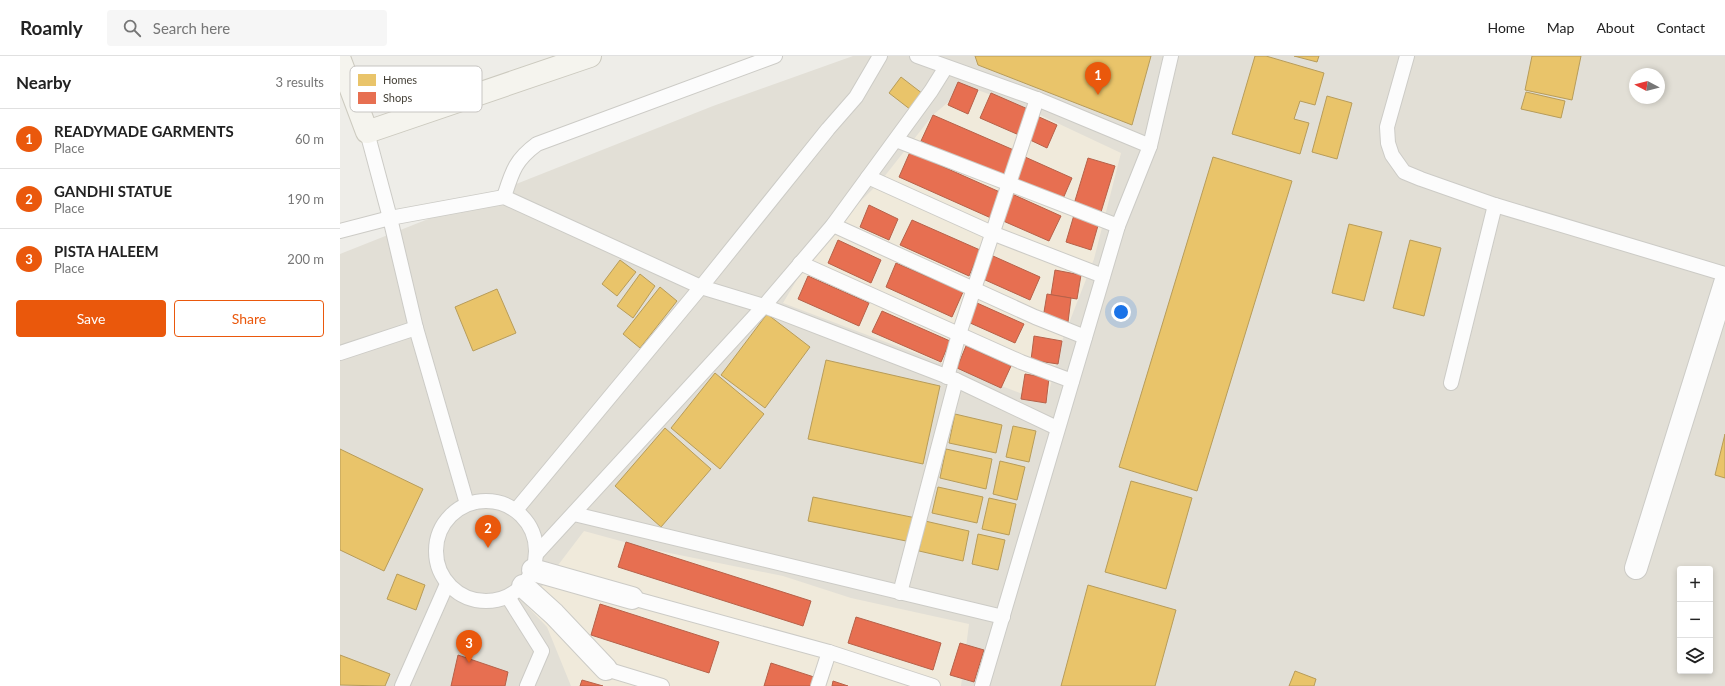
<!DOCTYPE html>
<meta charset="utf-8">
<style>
:root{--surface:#fff;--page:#f6f6f6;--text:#222;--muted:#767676;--line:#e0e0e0;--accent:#ea580c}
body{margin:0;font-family:Lato,sans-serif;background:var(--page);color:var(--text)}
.controls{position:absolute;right:12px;bottom:12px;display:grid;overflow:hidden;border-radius:4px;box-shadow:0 2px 6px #0003}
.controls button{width:36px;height:36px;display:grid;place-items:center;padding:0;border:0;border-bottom:1px solid var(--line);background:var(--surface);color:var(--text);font:20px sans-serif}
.compass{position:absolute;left:1289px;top:12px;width:36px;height:36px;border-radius:50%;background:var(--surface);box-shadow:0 2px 6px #0003;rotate:277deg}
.you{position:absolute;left:781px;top:256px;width:14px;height:14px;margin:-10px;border:3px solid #fff;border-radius:50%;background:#1a73e8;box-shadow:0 0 0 6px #1a73e833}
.badge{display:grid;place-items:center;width:26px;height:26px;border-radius:50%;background:var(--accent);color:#fff;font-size:13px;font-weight:700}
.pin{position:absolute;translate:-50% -33px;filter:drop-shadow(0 1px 2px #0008)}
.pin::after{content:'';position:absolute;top:21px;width:14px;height:12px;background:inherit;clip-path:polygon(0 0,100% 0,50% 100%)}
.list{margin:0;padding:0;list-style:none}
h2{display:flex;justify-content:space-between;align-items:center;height:52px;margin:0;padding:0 16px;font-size:17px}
h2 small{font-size:13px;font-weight:400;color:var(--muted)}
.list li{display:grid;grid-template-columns:26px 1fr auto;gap:12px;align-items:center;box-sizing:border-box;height:60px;padding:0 16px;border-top:1px solid var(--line)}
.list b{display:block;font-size:15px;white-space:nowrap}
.list p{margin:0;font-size:13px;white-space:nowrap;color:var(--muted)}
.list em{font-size:13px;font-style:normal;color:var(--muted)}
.actions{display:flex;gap:8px;padding:12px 16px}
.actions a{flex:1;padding:9px 0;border:1px solid var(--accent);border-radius:4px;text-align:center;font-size:14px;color:var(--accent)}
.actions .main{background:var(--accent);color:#fff}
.icon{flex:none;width:22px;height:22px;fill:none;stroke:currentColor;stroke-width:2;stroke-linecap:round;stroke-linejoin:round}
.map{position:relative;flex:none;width:1385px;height:630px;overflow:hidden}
header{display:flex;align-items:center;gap:24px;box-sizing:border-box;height:56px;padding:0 20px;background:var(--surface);border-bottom:1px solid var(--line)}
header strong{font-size:19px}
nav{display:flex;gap:22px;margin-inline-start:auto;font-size:14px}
.search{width:280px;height:36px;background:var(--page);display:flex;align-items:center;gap:10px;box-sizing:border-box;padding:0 14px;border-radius:4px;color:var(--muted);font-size:15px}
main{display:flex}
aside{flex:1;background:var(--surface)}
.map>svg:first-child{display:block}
</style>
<header>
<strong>Roamly</strong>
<div class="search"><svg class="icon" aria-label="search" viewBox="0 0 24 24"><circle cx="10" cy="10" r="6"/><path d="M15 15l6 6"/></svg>Search here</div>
<nav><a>Home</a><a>Map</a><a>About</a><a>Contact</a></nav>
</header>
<main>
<aside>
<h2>Nearby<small>3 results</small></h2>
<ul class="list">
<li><span class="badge">1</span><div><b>READYMADE GARMENTS</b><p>Place</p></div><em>60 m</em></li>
<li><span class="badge">2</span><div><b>GANDHI STATUE</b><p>Place</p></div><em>190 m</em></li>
<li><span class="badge">3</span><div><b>PISTA HALEEM</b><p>Place</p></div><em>200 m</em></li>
</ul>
<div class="actions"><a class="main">Save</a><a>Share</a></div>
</aside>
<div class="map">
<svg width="1385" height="630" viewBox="0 0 1385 630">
<rect width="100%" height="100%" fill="#eeede8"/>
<path fill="#e2dfd6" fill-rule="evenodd" d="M513,0H1385V630H0V198L373,50ZM1295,18H1319V42H1295ZM1340,513H1370V615H1340Z"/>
<g fill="#f0eadb">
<path d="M627,30L681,50L781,97L754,203L722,285L706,347L443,247L480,185L540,126L593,59Z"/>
<path d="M244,475L310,493L443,520L511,542L629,568L621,630H231L207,571L187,550Z"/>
</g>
<g fill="#e9c46a" stroke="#b79c5a">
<path d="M635,0H811L792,69L638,9Z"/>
<path d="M915,0H926L984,17L975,49L960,45L954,63L969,67L960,98L892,78Z"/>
<path d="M954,0H979L977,6Z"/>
<path d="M1192,0H1241L1232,44L1185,34Z"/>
<path d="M561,21L583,38L571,54L549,37Z"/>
<path d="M1186,36L1225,45L1221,62L1181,53Z"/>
<path d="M987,40L1012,47L997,103L972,96Z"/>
<path d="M873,101L952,125L857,435L779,411Z"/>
<path d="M1009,168L1042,176L1024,245L992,237Z"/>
<path d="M1070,184L1101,192L1084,260L1053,252Z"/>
<path d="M280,204L296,216L277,240L262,228Z"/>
<path d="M300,218L315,230L293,262L277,250Z"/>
<path d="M320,231L337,245L300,292L283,278Z"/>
<path d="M157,233L176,277L133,295L115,251Z"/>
<path d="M427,258L470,291L425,352L381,319Z"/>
<path d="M486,304L600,330L583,408L468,383Z"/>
<path d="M375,317L424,358L380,413L331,372Z"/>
<path d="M615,358L662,369L656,397L609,387Z"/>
<path d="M673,370L696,375L689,406L666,401Z"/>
<path d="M325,372L371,413L321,471L275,430Z"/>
<path d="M1385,378V422L1375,419Z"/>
<path d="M0,393L83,433L44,515L0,494Z"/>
<path d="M606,393L652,403L646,433L600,422Z"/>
<path d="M660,405L685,411L677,444L653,438Z"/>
<path d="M791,425L852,442L826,533L765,516Z"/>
<path d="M598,431L643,441L637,467L592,457Z"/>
<path d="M473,441L576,462L571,486L468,465Z"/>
<path d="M649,442L676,448L669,479L642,473Z"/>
<path d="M585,465L629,475L623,505L579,495Z"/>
<path d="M638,478L665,484L658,514L632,508Z"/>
<path d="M57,518L85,529L76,554L47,543Z"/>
<path d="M748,529L836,554L815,630H721Z"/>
<path d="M0,599L50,618L45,630L0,629Z"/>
<path d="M955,615L976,623L974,630H949Z"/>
</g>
<g fill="#e76f51" stroke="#b66149">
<path d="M618,26L638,34L628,58L608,49Z"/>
<path d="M651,37L690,54L679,79L640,62Z"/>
<path d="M593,59L676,95L664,122L581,85Z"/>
<path d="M697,60L717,69L707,92L688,83Z"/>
<path d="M570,96L662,137L651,162L559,121Z"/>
<path d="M685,101L732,122L722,145L675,125Z"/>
<path d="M748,102L775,110L761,156L734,148Z"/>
<path d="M672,138L721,160L709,185L661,164Z"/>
<path d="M529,149L558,163L549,184L520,171Z"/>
<path d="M734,159L759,166L751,194L726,186Z"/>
<path d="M572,164L640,194L629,220L560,189Z"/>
<path d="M498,184L541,204L531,227L488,207Z"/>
<path d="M653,200L700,221L690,244L643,223Z"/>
<path d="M556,207L623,236L612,261L546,231Z"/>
<path d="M715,214L741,219L737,243L711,239Z"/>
<path d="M468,220L529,247L519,270L458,243Z"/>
<path d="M707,238L731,242L728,266L703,262Z"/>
<path d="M637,247L684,268L675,287L628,266Z"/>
<path d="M542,255L610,285L601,306L532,276Z"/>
<path d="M694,280L722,285L718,308L691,304Z"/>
<path d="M626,290L671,310L661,332L617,312Z"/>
<path d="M685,318L709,322L706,347L681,343Z"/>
<path d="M286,486L471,545L463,570L278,511Z"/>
<path d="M260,548L379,586L369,617L251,579Z"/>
<path d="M516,561L601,587L593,614L508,587Z"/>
<path d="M620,587L644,594L634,626L610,619Z"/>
<path d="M118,599L168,616L165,630H111Z"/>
<path d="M431,607L474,621L471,630H424Z"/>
<path d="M242,624L263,630H240Z"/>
<path d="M493,625L508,630H492Z"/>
</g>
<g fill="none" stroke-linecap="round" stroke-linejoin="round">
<g stroke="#cccbc6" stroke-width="16">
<g id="lane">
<path d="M577,0L697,43L810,90L778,170L642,630"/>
<path d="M1067,0L1047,71L1048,87L1052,99L1064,116L1081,123L1155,149L1385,218"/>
<path d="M27,76L50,162L76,272L127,448"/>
<path d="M556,84L778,170"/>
<path d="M810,90L831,0"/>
<path d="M528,121L652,177L763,220"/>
<path d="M164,141C172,116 175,104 197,88L435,0"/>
<path d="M493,169L695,261L745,281"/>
<path d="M0,175L50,162L164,141L361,231L424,250L616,324L717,372"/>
<path d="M460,207L681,306L732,325"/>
<path d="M0,297L76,272"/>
<path d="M607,321L619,278L697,43"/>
<path d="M1111,327L1155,149"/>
<circle cx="146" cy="495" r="50"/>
<path d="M176,454L361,231L488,73L516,41L540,0"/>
<path d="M234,458L663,561"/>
<path d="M197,497L424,250L493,169L591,35L606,11"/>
<path d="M560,537L616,324"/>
<path d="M168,541L202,595L187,630"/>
<path d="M292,542L489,596L593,630"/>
<path d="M266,613L322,630"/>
<path d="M62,630L107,528"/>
<path d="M478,630L489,596"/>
</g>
</g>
<g stroke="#cccbc6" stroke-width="24">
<g id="street">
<path d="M1296,512L1385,227"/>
<path d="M193,514L292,542"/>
<path d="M183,530L214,558L266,613"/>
</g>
</g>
<g stroke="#cccabf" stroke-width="24">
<path id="secondary" d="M0,4L27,76L250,0"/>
</g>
<use href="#lane" stroke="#fcfcfc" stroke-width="14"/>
<use href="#street" stroke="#fcfcfc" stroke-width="22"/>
<use href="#secondary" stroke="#f5f4ee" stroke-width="22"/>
</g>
<rect x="10" y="10" width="132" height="46" rx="6" fill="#fff" stroke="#c7c5c2" stroke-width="1"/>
<rect x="18" y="18" width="18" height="12" fill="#e9c46a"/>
<rect x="18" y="36" width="18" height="12" fill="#e76f51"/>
<g font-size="11" fill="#433f35">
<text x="43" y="28">Homes</text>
<text x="43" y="46">Shops</text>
</g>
</svg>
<div class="controls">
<button>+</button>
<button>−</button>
<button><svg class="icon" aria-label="layers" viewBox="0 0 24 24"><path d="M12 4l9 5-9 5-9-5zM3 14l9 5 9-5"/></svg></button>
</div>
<svg class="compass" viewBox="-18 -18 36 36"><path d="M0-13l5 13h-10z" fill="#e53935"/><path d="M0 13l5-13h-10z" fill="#767676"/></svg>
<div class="you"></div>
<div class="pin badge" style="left:758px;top:39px">1</div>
<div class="pin badge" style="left:148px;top:492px">2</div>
<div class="pin badge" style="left:129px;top:607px">3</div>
</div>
</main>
